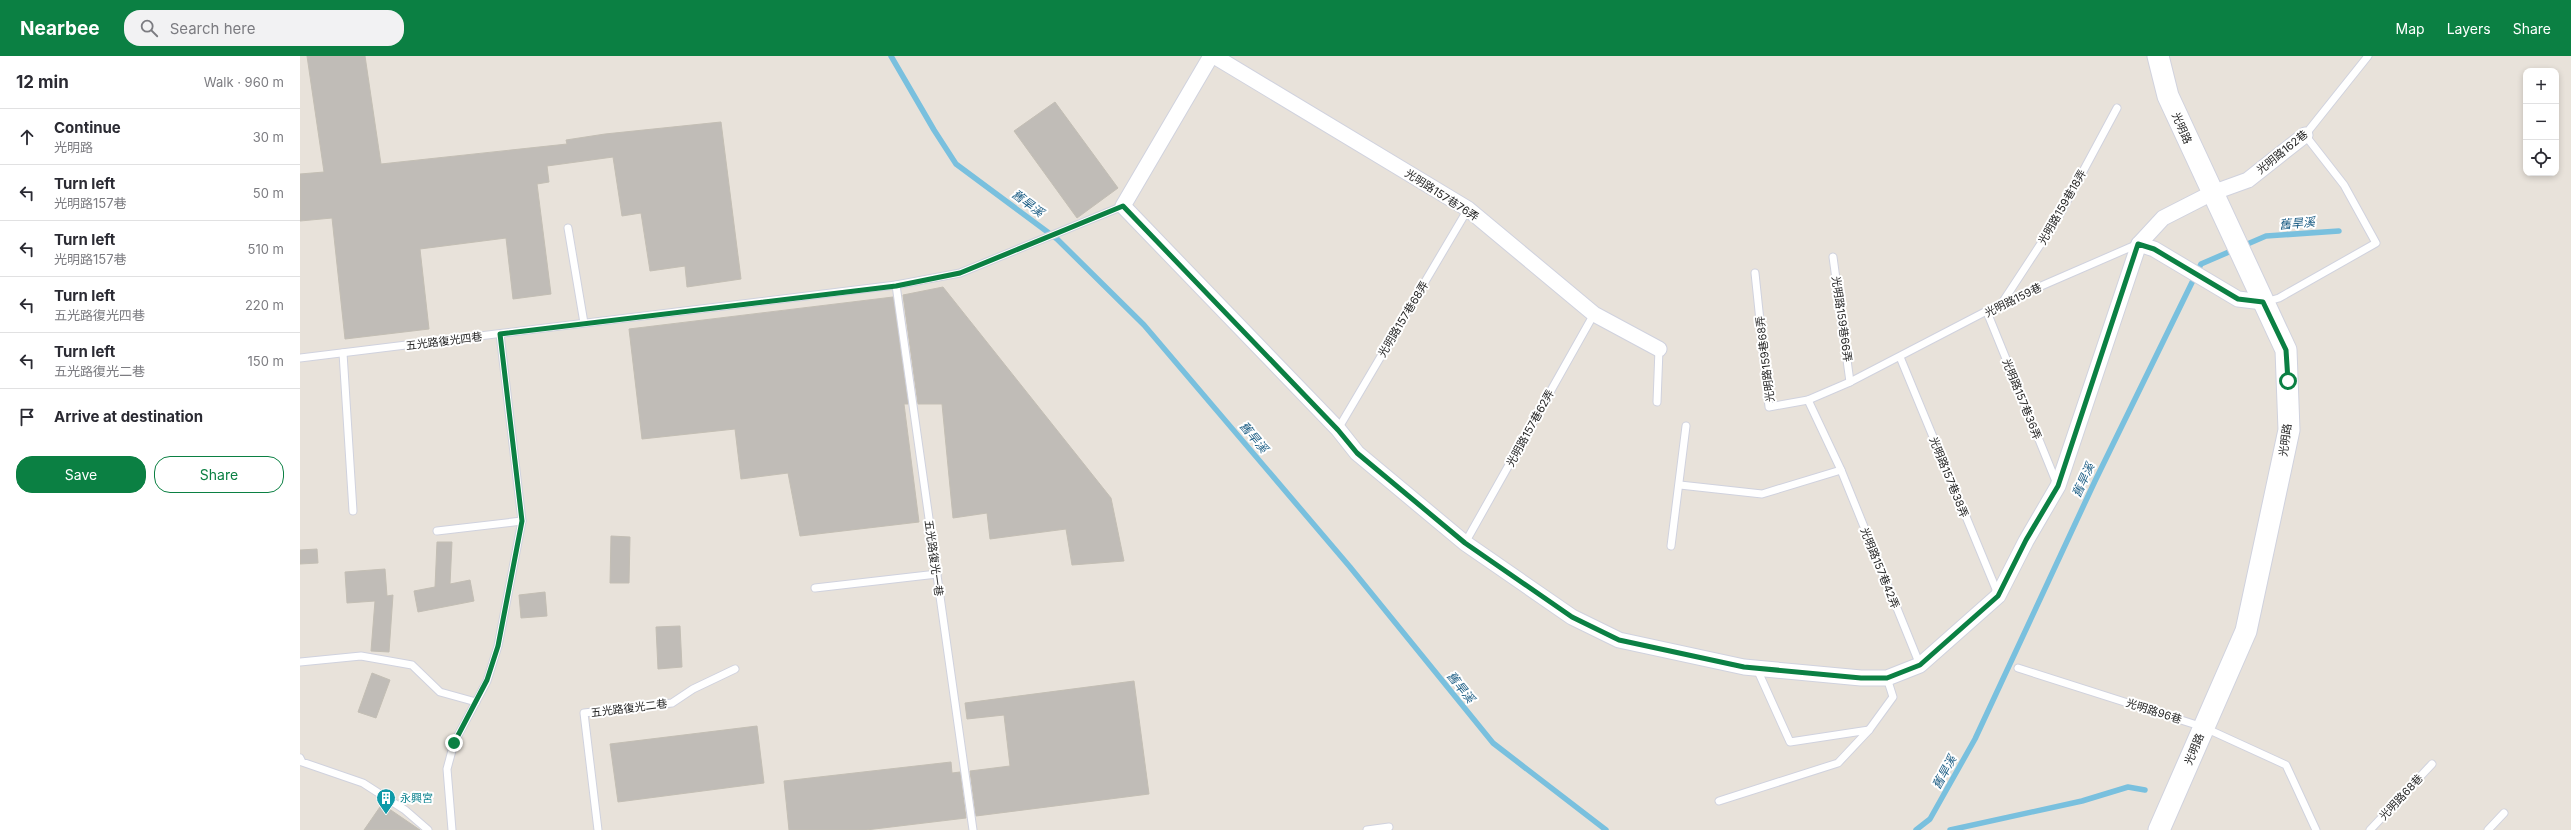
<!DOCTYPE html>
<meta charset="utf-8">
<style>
:root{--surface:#fff;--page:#f2f2f3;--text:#2b2b33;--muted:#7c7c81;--line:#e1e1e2;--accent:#0b8043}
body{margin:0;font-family:Inter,"Noto Sans TC",sans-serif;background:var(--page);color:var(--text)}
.controls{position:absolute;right:12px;top:12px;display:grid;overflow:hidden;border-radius:8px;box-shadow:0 2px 6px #0003}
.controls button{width:36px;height:36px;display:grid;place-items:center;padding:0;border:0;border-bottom:1px solid var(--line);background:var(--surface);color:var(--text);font:20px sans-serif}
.stop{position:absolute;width:12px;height:12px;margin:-9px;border:3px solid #0b8043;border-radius:50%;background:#fff}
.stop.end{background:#0b8043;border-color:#fff;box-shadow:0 1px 4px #0008}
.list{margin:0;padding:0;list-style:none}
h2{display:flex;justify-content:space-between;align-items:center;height:52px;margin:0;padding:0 16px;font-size:17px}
h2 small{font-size:13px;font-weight:400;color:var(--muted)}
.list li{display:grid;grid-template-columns:26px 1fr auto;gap:12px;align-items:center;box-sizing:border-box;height:56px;padding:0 16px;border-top:1px solid var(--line)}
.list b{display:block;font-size:15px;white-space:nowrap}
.list p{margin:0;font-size:13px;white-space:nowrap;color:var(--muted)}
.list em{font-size:13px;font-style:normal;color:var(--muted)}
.actions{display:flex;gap:8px;padding:12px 16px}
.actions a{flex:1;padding:9px 0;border:1px solid var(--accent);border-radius:16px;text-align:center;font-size:14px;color:var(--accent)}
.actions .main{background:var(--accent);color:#fff}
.icon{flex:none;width:22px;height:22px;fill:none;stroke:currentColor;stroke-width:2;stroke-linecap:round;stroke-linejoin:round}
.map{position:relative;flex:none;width:2271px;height:774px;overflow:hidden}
header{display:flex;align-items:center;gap:24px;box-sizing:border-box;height:56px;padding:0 20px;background:var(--accent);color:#fff}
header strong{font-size:19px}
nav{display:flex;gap:22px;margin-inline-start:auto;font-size:14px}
.search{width:280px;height:36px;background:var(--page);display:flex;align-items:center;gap:10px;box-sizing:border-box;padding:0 14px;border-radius:16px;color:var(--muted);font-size:15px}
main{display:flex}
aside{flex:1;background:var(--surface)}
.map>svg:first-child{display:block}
</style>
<header>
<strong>Nearbee</strong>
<div class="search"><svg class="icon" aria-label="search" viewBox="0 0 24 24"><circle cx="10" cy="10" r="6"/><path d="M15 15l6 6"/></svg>Search here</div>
<nav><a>Map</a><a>Layers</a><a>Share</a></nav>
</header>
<main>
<aside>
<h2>12 min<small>Walk · 960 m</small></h2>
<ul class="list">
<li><svg class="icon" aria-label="ahead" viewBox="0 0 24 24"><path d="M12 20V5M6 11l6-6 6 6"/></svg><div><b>Continue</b><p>光明路</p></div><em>30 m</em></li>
<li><svg class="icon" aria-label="left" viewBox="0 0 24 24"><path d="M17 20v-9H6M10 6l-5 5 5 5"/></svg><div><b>Turn left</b><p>光明路157巷</p></div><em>50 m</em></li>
<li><svg class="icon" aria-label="left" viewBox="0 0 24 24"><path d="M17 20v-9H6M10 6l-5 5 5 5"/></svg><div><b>Turn left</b><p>光明路157巷</p></div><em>510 m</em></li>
<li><svg class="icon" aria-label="left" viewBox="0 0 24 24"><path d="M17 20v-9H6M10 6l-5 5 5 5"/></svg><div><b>Turn left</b><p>五光路復光四巷</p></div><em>220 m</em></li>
<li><svg class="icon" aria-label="left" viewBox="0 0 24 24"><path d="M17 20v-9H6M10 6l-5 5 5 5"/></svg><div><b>Turn left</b><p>五光路復光二巷</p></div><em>150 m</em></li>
<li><svg class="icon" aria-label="arrive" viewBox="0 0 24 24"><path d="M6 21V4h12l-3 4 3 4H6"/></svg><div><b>Arrive at destination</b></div></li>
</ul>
<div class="actions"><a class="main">Save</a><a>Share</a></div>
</aside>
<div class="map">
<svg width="2271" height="774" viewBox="0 0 2271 774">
<rect width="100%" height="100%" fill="#e8e2da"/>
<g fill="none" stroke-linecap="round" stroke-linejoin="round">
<g stroke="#79c0de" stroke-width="5.5">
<path d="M591,0L634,74L656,108L757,183L844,269L1050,511L1193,687L1306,774"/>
<path d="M1616,774L1630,763L1675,683L1795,425L1901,208L1966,180L2039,175"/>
<path d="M1650,774L1782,745L1828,731L1845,734"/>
</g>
</g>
<g fill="#c0bcb7" stroke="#c3beb4">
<path d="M7,0H65L81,108L267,88L266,84L305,78L421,66L441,223L387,231L385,210L350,215L341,157L322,160L313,101L247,110L249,126L237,128L251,238L213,243L206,182L120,193L129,273L45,283L32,162L0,165V118L24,116Z"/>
<path d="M755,46L818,132L777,162L714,75Z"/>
<path d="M643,231L811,442L824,505L772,509L766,473L690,483L687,457L653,462L642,348H618L603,239Z"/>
<path d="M593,241L608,348H604L619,466L500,480L488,417L441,423L435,373L342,383L329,273Z"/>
<path d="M311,480L330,481L329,527H310Z"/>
<path d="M137,486H152L150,528L170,524L174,545L118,556L114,535L135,531Z"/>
<path d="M17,493L18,507L0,508V494Z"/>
<path d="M85,513L87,540L93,539L89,596L71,595L75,545L47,547L45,516Z"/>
<path d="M245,536L247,560L221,562L219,539Z"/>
<path d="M380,570L382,611L358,613L356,571Z"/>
<path d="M72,617L90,624L76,662L58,656Z"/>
<path d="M834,625L849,738L676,760L670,715L710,710L704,659L667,663L665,647Z"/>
<path d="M457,670L464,727L318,746L310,688Z"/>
<path d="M651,706L652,717L660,716L666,762L566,774H489L484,725Z"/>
<path d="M82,748L120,774H64Z"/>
</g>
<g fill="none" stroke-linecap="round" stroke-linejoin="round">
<g stroke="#d0d2de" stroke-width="9">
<g id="lane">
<path d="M268,172L284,267"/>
<path d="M1533,201L1550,326"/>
<path d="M1455,217L1469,351L1508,344L1550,326L1702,247L1838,188"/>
<path d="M596,229L673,774"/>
<path d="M1965,246L1979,242L2076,187L2044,129L2005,79L2068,0"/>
<path d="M1702,247L1759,160L1817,52"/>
<path d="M1687,256L1757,428"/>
<path d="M43,297L53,455"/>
<path d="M1600,301L1698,538"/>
<path d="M0,302L596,229L660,217L823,150"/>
<path d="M1508,344L1541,414L1620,609"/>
<path d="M1357,346L1359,293"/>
<path d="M1038,373L1168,153"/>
<path d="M1380,429L1462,438L1541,414"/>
<path d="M137,475L222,465"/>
<path d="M1165,487L1294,258"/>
<path d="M1371,490L1386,370"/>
<path d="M515,532L637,518"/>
<path d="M0,606L61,600L112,609L140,636L176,646"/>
<path d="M1718,612L1903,671L1986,709L2016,774"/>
<path d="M1457,613L1490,686L1569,674"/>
<path d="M0,702L2,706L63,727L105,754L128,774"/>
<path d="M1419,745L1538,707L1569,674L1593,641L1587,622"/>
<path d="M152,774L147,713L154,687L187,625L198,590L222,465L200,278"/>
<path d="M298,774L284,657L372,647L393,633L435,613"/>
<path d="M1067,774L1089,771"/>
<path d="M2070,774L2132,708"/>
<path d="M2188,774L2204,757"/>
</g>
</g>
<g stroke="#d0d2de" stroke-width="17">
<g id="street">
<path d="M911,0L823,150L1038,373L1057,397L1165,487L1272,561L1319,584L1444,611L1561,622H1587L1620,609L1698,540L1726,485L1758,430L1839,188L1863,162L1912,137L1948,124L2005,79"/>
<path d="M914,0L1168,153L1294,258L1359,293"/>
<path d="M1839,188L1854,193L1938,243L1963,246"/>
</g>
</g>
<g stroke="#d0d2de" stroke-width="23">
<path id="secondary" d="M1858,0L1868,40L1986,294L1989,374L1946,575L1859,774"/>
</g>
<use href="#lane" stroke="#fff" stroke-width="7"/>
<use href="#street" stroke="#fff" stroke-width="15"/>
<use href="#secondary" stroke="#fff" stroke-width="21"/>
</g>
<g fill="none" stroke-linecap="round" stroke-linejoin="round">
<path stroke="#0b8043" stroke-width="5" d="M154,687L187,624L198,590L222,465L200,278L596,230L660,217L823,150L1038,374L1057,397L1165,487L1272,561L1319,584L1444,611L1561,622H1587L1620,609L1698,540L1726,484L1758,430L1838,188L1854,193L1938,243L1963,246L1986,294L1988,325"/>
</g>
<defs>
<g id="building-pin" transform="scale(1)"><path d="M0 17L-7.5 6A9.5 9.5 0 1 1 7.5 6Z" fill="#0f9aa8" stroke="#fff"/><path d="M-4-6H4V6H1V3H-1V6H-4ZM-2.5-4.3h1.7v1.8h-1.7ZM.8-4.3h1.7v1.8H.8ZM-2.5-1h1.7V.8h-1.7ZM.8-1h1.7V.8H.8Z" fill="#fff"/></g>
</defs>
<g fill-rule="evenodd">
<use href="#building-pin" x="86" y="742"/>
</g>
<g text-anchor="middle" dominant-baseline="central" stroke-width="4" stroke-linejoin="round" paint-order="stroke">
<g font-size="11" fill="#272727" stroke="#fff">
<text transform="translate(1882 72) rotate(66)">光明路</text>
<text transform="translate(1982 96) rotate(-39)">光明路162巷</text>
<text transform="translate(1142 139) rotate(33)">光明路157巷76弄</text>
<text transform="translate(1762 151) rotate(-60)">光明路159巷18弄</text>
<text transform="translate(1713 244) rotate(-26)">光明路159巷</text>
<text transform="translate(1103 263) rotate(-59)">光明路157巷68弄</text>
<text transform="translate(1542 263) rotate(82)">光明路159巷66弄</text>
<text transform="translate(144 285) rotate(-7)">五光路復光四巷</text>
<text transform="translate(1465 303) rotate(-97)">光明路159巷68弄</text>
<text transform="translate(1722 343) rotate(68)">光明路157巷36弄</text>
<text transform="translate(1230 372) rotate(-61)">光明路157巷62弄</text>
<text transform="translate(1985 384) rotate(-82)">光明路</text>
<text transform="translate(1649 421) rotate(68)">光明路157巷38弄</text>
<text transform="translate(634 502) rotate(82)">五光路復光一巷</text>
<text transform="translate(1580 512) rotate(68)">光明路157巷42弄</text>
<text transform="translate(329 652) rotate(-7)">五光路復光二巷</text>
<text transform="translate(1854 655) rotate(18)">光明路96巷</text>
<text transform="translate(1894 693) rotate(-67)">光明路</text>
<text transform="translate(2101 741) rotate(-47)">光明路68巷</text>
</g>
<g font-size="11" fill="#0d838f" stroke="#fff" text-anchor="start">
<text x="100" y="742">永興宮</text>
</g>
<g font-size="12" font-style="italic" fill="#1d5e85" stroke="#fff">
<text transform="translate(728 147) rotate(37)">舊旱溪</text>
<text transform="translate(1997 167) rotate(-5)">舊旱溪</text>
<text transform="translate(954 381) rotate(50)">舊旱溪</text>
<text transform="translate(1783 424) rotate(-65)">舊旱溪</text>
<text transform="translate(1161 631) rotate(51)">舊旱溪</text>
<text transform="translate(1644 716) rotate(-61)">舊旱溪</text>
</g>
</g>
</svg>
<div class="controls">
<button>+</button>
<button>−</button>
<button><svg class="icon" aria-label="locate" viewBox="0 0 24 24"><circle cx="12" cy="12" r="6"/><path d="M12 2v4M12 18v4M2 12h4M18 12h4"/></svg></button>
</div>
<div class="stop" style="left:1988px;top:325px"></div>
<div class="stop end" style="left:154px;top:687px"></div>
</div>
</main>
